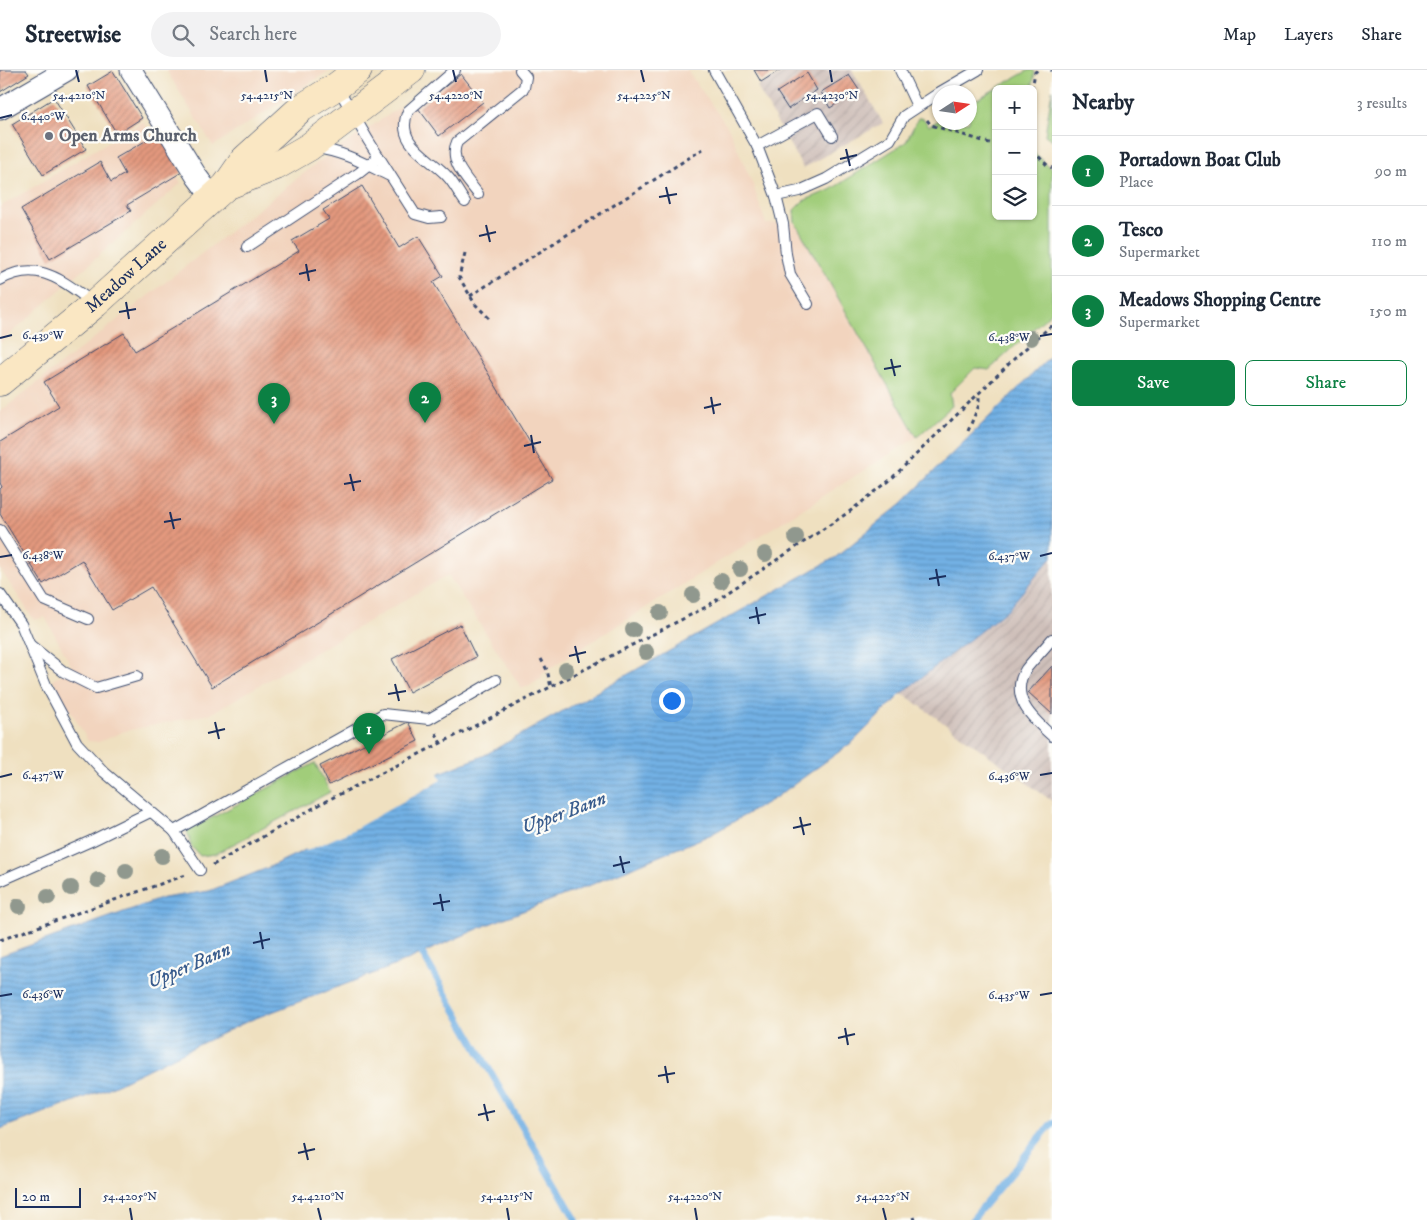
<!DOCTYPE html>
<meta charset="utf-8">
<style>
:root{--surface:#fff;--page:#f2f2f3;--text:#1f2937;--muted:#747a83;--line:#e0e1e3;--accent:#0b8043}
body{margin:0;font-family:"IM FELL DW Pica",serif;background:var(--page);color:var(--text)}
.controls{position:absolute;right:15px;top:15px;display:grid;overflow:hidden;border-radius:8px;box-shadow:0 1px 4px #0004}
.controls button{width:45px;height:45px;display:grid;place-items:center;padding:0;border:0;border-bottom:1px solid var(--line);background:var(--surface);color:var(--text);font:25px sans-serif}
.compass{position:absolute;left:932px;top:15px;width:45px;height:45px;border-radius:50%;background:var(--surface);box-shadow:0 1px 4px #0004;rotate:78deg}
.scale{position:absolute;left:15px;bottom:12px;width:66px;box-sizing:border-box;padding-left:5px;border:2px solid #1b2f5e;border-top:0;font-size:14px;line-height:18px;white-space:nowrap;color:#1b2f5e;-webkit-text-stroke:4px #fdfcf7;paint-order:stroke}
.you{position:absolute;left:671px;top:630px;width:18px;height:18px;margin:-12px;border:4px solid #fff;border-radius:50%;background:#1a73e8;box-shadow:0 0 0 8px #1a73e833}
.badge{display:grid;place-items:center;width:32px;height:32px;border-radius:50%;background:var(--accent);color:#fff;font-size:16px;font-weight:700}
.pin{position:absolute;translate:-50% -41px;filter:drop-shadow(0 1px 2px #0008)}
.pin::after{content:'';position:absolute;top:26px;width:18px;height:15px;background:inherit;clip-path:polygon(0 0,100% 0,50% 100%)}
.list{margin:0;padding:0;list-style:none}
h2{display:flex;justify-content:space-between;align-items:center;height:65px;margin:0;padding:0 20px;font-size:21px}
h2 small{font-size:16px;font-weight:400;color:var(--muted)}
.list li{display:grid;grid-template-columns:32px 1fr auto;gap:15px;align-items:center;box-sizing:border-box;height:70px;padding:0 20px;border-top:1px solid var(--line)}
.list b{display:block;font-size:19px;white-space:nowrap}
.list p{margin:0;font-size:16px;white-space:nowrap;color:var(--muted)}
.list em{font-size:16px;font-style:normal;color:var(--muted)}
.actions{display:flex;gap:10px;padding:15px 20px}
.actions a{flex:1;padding:11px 0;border:1px solid var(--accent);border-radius:8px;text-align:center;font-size:18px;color:var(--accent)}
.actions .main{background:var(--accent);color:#fff}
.icon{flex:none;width:28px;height:28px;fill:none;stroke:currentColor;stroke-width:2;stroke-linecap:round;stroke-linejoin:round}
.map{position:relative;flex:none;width:1052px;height:1150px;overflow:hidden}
header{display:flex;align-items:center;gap:30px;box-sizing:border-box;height:70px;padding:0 25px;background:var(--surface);border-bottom:1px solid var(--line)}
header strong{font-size:24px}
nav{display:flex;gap:28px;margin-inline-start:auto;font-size:18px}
.search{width:350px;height:45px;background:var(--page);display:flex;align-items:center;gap:12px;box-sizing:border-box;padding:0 18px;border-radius:28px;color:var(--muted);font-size:19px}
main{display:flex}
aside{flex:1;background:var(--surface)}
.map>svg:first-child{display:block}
</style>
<header>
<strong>Streetwise</strong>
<div class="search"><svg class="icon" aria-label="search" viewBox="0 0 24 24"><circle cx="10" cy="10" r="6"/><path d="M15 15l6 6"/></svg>Search here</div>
<nav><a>Map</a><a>Layers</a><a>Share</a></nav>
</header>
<main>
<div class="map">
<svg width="1052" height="1150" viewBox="0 0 1052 1150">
<defs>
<pattern id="industrial-furrows" width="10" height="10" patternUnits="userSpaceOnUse" patternTransform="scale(1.25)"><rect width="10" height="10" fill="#cfc0ba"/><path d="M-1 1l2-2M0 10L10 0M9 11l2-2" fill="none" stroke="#b1a5a2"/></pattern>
<pattern id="park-tufts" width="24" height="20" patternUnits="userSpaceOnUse" patternTransform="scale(1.25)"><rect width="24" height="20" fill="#a1cd7a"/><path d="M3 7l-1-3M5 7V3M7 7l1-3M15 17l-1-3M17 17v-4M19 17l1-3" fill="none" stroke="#8ab06c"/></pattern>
<pattern id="water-rules" width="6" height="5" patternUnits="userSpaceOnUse" patternTransform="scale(1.25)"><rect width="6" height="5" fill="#72b0e4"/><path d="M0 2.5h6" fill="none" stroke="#5d90bc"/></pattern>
<pattern id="building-hatch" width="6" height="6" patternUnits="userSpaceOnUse" patternTransform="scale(1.25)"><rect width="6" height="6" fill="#e4997e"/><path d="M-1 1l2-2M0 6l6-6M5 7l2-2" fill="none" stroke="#b87d6a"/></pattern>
</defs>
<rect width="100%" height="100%" fill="#fdfcf7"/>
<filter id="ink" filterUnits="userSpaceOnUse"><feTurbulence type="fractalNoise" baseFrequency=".02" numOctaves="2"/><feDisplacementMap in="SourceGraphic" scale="10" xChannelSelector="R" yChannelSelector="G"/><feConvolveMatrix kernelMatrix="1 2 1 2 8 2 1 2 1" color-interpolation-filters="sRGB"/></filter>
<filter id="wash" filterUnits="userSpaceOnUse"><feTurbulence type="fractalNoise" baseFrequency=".0096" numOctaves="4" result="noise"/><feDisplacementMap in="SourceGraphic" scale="20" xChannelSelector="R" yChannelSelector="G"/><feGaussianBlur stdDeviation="1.12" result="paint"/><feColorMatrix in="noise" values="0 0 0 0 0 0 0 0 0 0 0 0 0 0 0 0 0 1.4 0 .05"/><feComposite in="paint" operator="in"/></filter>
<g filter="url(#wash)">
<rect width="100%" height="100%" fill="#efe0c0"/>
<g fill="#f2d4be">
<path d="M166,0H330L213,76Z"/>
<path d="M445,0H687L729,59L753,115L766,154L795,152L917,367L547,600L541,605L542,608L522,619L448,505L210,644L125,661L99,672L88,671L53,610L72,597L45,547L34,550L0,499V342L317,93L403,35Z"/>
<path d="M143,51L181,113L0,273V137Z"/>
</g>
<g fill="url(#industrial-furrows)">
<path d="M787,0H852L883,53L803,98L757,17Z"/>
<path d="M1052,487V731L902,623L1007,540Z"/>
</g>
<g fill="#a1cd7a" stroke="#5e7e6c">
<path d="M1029,0H1033L1035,2L1032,19H996V146H1033V81L1048,96L1052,98V242L989,300L975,298L950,323L952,336L917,367L795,152L794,140L803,131L830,120L906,72L918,48H923L929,56L939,50V52H969L970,33Z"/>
<path d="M315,693L330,722L215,784L200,786L191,776L187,761Z"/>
</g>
<path fill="url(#park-tufts)" stroke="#5e7e6c" d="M1052,20V70L1045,65Z"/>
<path fill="url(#water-rules)" stroke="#4670a1" d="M1052,285V487L1007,540L902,623L854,671L775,728L712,764L588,816L489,854L391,897L248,951L109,1018L0,1059V886L163,828L209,821L265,799L368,750L436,713L437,704L483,686L836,487L901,434Z"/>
<path fill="#efe0c0" d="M437,701L441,710L351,761L306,781L305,777L367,748L434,711L435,703Z"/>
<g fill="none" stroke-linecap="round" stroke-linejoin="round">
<g stroke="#72b0e4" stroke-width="7">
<path d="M422,883L576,1150"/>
<path d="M972,1150L1052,1053"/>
</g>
</g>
<g id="blocks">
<g fill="url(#building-hatch)">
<path d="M0,0H26L29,4L0,22Z"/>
<path d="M754,0H780L761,12Z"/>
<path d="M113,1L142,48L117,64L88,16Z"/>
<path d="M807,3L817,20L788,39L777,22Z"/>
<path d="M461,4L483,32L439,66L418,38Z"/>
<path d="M849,5L859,20L830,38L821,22Z"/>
<path d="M54,28L86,79L43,105L12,54Z"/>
<path d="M159,63L182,102L127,135L131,141L50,189L21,139L100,92L111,112L125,104L116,88Z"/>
<path d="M362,116L399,178L418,166L443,206L433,212L552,409L212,617L151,517L112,540L82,490L43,514L0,444V419L2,417L0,413V372L59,336L44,312L124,263L135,281L299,181L292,171L329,149L323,140Z"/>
<path d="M460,554L476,587L409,622L392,589Z"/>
<path d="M1052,596V644L1028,622Z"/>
<path d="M408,652L418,671L329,715L320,696Z"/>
</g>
</g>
</g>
<g filter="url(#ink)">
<use href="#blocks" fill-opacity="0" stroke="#3b4a6d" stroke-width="1"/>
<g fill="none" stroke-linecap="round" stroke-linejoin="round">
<g stroke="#3b4a6d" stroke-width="12">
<g id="lane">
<path d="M455,0L408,41C394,74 430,87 447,106C454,113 459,124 465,132"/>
<path d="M714,0L757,76L776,126L783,154L786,184L790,204L808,234"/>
<path d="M900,0L917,36"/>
<path d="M337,16L368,70L415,144L429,148L441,147"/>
<path d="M940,22L978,0"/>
<path d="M757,76L818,43L832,66"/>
<path d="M315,78C345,82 363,93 390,106"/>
<path d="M478,124C467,109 448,91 457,72L524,18L526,7L520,0"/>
<path d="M776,126L799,121L826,109L890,70L904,46L939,23"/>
<path d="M247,177L359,103L379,87"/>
<path d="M0,210C39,188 63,212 94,233"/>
<path d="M0,460L44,530L88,549"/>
<path d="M0,524L21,554L46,615L77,673L104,702L174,761L200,800"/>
<path d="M1052,569C1044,579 1034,589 1026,599C1008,627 1033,649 1052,666"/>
<path d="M30,575L64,602L96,618L137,606"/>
<path d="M174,761L383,644L429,649L496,610"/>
<path d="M0,811L91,771L150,742"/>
</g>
</g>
<g stroke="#3b4a6d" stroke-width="23">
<g id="street">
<path d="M131,0L197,107L212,127"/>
<path d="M0,39L67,0"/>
</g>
</g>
<g stroke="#3b4a6d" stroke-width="29">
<g id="secondary">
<path d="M226,116L276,96L309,77L411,0"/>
<path id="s1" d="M0,312L95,234L226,116L244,90L300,39L337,16L358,0"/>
</g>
</g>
<g stroke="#3b4a6d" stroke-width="3" stroke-dasharray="4 4" stroke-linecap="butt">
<path d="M1051,0L1052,1"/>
<path d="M1032,19L1035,2L1038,0"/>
<path d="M927,50L931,55L996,75"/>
<path d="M1033,81L1048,96L1052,98"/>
<path d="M465,183L459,207L475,234L489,248"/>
<path d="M470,226L703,79"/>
<path d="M968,361L979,335V324"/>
<path d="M541,589L547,600L551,617"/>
<path d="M436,663L441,674"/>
<path d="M213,795L326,731L461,663L706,537L849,442L889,411L1017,286L1052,255"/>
<path d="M0,870L186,805"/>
<path d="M914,1147L915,1150"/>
</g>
<use href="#lane" stroke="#fff" stroke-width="10"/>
<use href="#street" stroke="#fff" stroke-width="21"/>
<use href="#secondary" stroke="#fae7c3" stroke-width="28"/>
</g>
<g fill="#90988e">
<circle cx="1031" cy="268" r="8"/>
<circle cx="796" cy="467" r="8"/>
<circle cx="765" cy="484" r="8"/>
<circle cx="740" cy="499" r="8"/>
<circle cx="721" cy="511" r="8"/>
<circle cx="693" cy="525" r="8"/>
<circle cx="660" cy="543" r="8"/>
<circle cx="633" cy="560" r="8"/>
<circle cx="646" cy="582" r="8"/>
<circle cx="566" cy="600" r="8"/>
<circle cx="162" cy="786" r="8"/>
<circle cx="126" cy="801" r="8"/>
<circle cx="98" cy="810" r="8"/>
<circle cx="71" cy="818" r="8"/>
<circle cx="48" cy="827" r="8"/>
<circle cx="19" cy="836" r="8"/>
</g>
</g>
<path fill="none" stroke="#1b2f5e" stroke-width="2" d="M76,0L79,12M265,0L267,12M453,0L456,12M641,0L644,12M830,0L832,12M0,48L12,45M846,79L850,96M840,89L857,85M666,117L670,134M659,127L677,124M486,155L490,172M479,166L496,162M306,194L309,211M299,204L316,200M126,232L129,249M119,242L136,239M1040,266L1052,264M0,268L12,265M891,289L895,306M884,299L901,296M711,327L714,344M704,338L721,334M531,365L534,383M524,376L541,372M350,404L354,421M344,414L361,411M170,442L174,459M164,452L181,449M1040,486L1052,483M0,487L12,485M936,499L939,516M929,509L946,506M756,537L759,554M749,548L766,544M575,576L579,593M569,586L586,582M395,614L399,631M388,624L406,621M215,652L219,669M208,663L225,659M1040,705L1052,703M0,707L12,704M800,747L804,765M793,758L811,754M620,786L624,803M613,796L630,792M440,824L443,841M433,834L450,831M260,862L263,879M253,873L270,869M1040,925L1052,923M0,926L12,924M845,958L848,975M838,968L855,964M665,996L668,1013M658,1006L675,1003M484,1034L488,1051M478,1045L495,1041M304,1073L308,1090M298,1083L315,1079M130,1138L132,1150M318,1138L321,1150M507,1138L509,1150M695,1138L697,1150M883,1138L886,1150"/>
<circle fill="#6b7280" stroke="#fdfcf7" stroke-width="2" cx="49" cy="66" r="5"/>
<g text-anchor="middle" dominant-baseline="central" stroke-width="4.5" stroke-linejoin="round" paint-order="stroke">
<g font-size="18" font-weight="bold" fill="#5b616d" stroke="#fdfcf7" text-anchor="start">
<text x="59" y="66">Open Arms Church</text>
</g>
<g font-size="18" fill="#1b2f5e" stroke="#fdfcf7">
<text stroke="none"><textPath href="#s1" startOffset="165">Meadow Lane</textPath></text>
</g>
<g font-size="19" font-style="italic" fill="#395c8d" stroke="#fdfcf7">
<text transform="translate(564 743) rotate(-20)">Upper Bann</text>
<text transform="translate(189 896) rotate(-23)">Upper Bann</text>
</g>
</g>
<g font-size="12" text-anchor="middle" fill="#1b2f5e" stroke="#fdfcf7" stroke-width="4.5" stroke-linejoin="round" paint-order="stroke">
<text x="79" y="29">54.4210°N</text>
<text x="267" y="29">54.4215°N</text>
<text x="456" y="29">54.4220°N</text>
<text x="644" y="29">54.4225°N</text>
<text x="832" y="29">54.4230°N</text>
<text x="43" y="50">6.440°W</text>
<text x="43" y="269">6.439°W</text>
<text x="1009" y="271">6.438°W</text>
<text x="43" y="489">6.438°W</text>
<text x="1009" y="490">6.437°W</text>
<text x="43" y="709">6.437°W</text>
<text x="1009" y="710">6.436°W</text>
<text x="43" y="928">6.436°W</text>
<text x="1009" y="929">6.435°W</text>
<text x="130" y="1130">54.4205°N</text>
<text x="318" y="1130">54.4210°N</text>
<text x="507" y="1130">54.4215°N</text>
<text x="695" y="1130">54.4220°N</text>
<text x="883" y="1130">54.4225°N</text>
</g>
</svg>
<div class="controls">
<button>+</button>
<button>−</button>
<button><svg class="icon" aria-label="layers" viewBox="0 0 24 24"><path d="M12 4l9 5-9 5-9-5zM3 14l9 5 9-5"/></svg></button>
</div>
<svg class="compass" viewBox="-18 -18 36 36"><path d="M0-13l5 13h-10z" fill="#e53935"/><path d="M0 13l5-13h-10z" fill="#747a83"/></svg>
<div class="scale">20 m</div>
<div class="you"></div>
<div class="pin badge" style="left:369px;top:684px">1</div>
<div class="pin badge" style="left:425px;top:353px">2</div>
<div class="pin badge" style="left:274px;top:354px">3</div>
</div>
<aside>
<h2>Nearby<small>3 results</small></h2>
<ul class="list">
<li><span class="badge">1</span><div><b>Portadown Boat Club</b><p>Place</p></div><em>90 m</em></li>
<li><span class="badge">2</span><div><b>Tesco</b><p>Supermarket</p></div><em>110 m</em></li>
<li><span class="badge">3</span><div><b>Meadows Shopping Centre</b><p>Supermarket</p></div><em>150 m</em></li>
</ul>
<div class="actions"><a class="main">Save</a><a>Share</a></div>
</aside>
</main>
